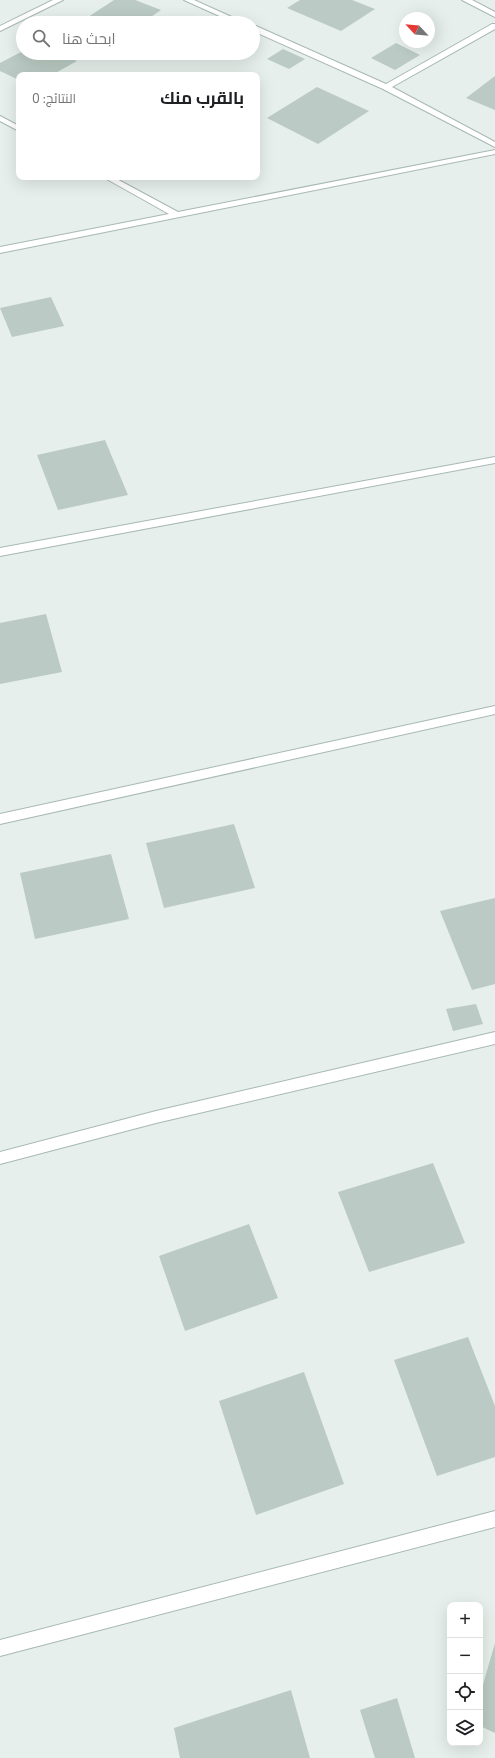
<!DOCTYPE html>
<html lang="ar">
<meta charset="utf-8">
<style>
:root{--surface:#fff;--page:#f6f6f6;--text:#202124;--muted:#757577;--line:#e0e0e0}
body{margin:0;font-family:"Exo 2",Cairo,sans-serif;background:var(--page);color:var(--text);direction:rtl}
.controls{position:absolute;right:12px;bottom:12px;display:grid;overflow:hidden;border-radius:8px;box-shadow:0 4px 16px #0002}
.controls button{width:36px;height:36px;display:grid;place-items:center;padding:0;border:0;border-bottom:1px solid var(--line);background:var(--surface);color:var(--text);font:20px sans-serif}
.compass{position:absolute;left:399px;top:12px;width:36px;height:36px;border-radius:50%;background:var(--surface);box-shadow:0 4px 16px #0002;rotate:296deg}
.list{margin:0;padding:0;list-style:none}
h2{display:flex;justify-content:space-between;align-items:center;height:52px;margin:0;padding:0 16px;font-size:17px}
h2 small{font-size:13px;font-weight:400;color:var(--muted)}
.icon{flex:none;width:22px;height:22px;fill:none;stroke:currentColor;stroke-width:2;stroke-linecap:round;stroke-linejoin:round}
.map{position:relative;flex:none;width:495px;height:1758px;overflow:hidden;direction:ltr}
.search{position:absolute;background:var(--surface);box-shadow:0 4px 16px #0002;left:16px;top:16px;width:244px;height:44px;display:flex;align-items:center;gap:10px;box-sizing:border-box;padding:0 14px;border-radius:22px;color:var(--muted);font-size:15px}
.panel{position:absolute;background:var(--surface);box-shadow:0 4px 16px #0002;left:16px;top:72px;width:244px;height:108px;border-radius:8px;direction:rtl}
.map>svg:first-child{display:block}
</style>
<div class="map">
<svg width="495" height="1758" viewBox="0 0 495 1758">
<rect width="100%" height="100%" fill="#e6efeb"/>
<g fill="#bbcac4">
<path d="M114,0H135L161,10L142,23H95L85,19Z"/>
<path d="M300,0H352L375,9L341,31L287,8Z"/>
<path d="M396,43L420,55L395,70L371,58Z"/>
<path d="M283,49L305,59L289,69L267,59Z"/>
<path d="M23,51V53H61L77,61L52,75H19V80L0,71V63Z"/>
<path d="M495,76V110L466,98Z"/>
<path d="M317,87L369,111L318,144L267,118Z"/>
<path d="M51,297L64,326L12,337L0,308Z"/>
<path d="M105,440L128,495L58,510L37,455Z"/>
<path d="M46,614L62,672L0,684V623Z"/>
<path d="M234,824L255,888L164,908L146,843Z"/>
<path d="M111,854L129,919L35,939L20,873Z"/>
<path d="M495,898V984L472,990L440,911Z"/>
<path d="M476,1004L483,1024L453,1031L446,1009Z"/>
<path d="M433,1163L465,1243L369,1272L338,1192Z"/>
<path d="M249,1224L278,1298L185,1331L159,1256Z"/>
<path d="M468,1337L495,1406V1457L437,1476L394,1360Z"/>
<path d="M304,1372L344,1484L256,1515L219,1401Z"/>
<path d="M495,1643V1733L480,1726V1695Z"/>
<path d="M291,1690L310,1758H180L174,1728Z"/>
<path d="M397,1698L415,1758H375L360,1710Z"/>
</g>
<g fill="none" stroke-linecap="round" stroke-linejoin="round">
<g stroke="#a8b8b2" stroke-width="2">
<g id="street">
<path d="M53,0H63L0,31V26Z"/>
<path d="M184,0H194L245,23H235Z"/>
<path d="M462,0H472L495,12V17Z"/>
<path d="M492,24H495V29L392,87L495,142V147L383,89L253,31V26H256L386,84Z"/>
<path d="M0,116L19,126V131L0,121Z"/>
<path d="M495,150V154L0,253V247L169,214L103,177H113L178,212Z"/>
<path d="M495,457V463L0,556V548Z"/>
<path d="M495,706V714L0,824V814Z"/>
<path d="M495,1032V1044L156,1123L0,1164V1152L156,1111Z"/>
<path d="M495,1511V1527L0,1656V1640Z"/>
</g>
</g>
<use href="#street" fill="#fff" fill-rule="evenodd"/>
</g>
</svg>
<div class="controls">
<button>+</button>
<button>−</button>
<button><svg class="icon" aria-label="locate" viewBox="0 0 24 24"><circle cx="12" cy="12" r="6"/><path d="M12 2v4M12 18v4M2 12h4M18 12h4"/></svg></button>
<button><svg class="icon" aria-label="layers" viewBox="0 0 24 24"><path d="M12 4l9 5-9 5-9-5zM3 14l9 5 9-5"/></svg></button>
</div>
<svg class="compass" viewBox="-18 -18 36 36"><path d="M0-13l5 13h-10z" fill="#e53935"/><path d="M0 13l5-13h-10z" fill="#757577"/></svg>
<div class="search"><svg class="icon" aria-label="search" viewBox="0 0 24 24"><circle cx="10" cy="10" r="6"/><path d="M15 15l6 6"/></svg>ابحث هنا</div>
<section class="panel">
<h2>بالقرب منك<small>النتائج: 0</small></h2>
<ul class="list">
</ul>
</section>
</div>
